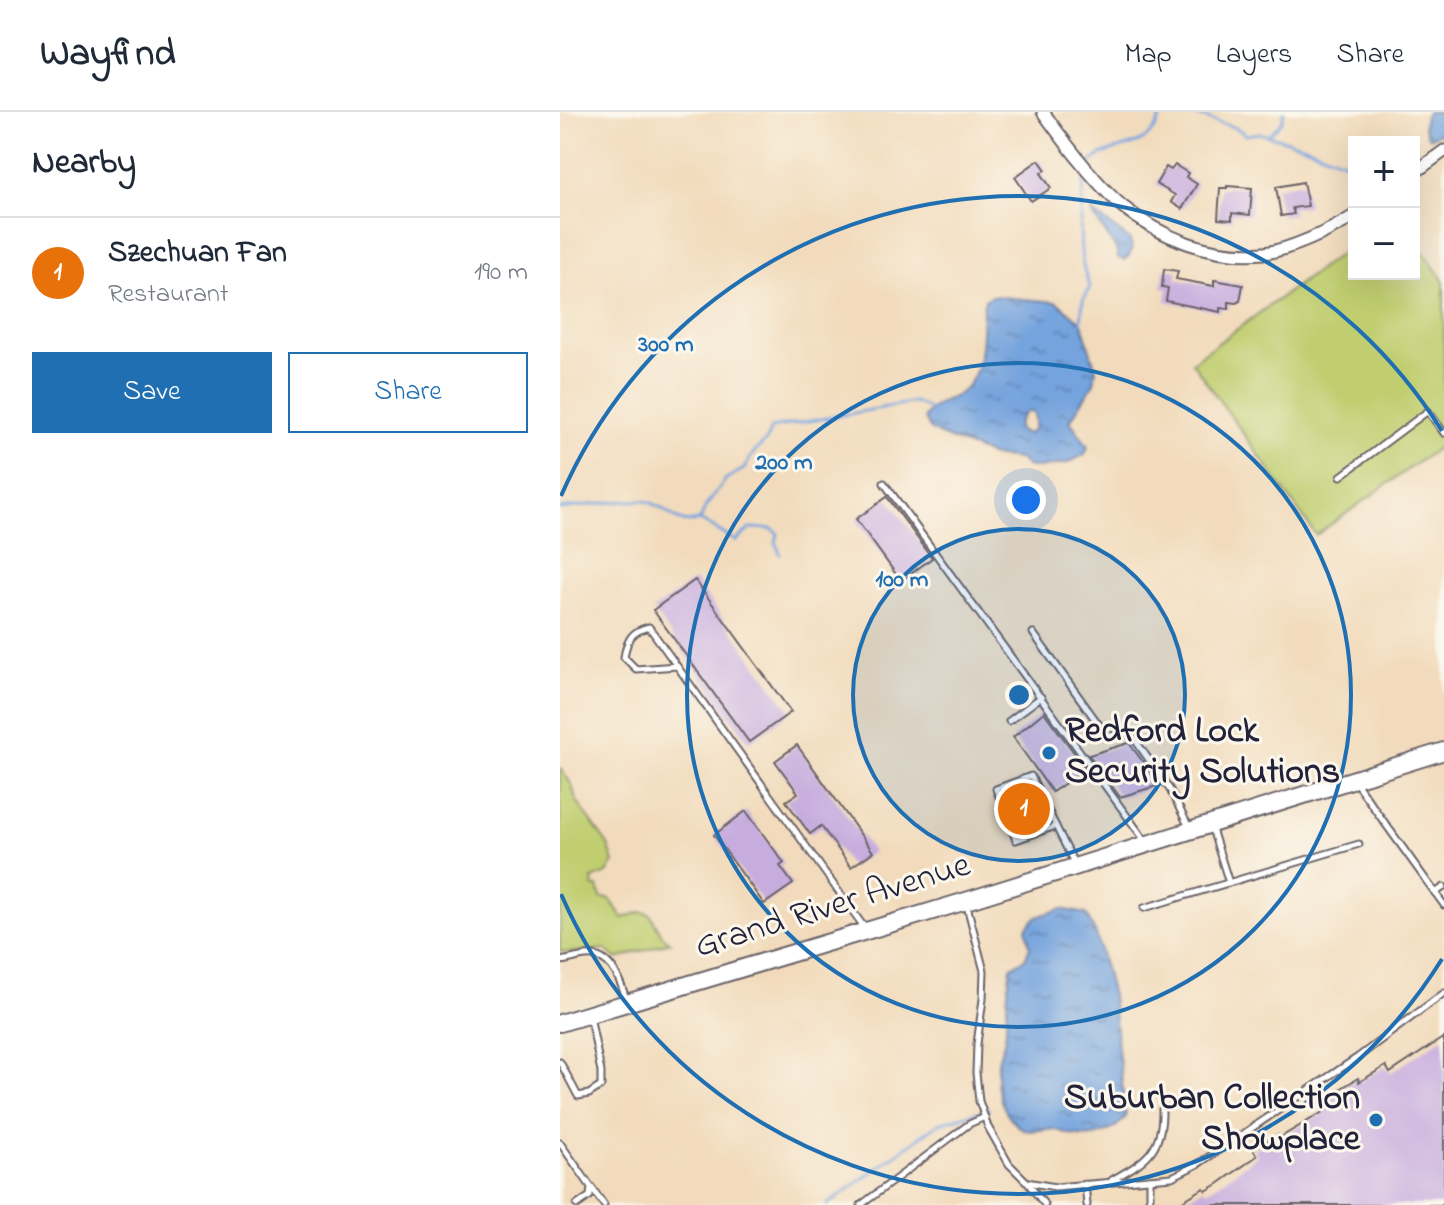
<!DOCTYPE html>
<meta charset="utf-8">
<style>
:root{--surface:#fff;--page:#f2f2f3;--text:#1f2937;--muted:#747a83;--line:#e0e1e3;--accent:#1f6fb2}
body{margin:0;font-family:"Indie Flower",sans-serif;background:var(--page);color:var(--text)}
.controls{position:absolute;right:24px;top:24px;display:grid;overflow:hidden;border-radius:0px;box-shadow:0 8px 32px #0002}
.controls button{width:72px;height:72px;display:grid;place-items:center;padding:0;border:0;border-bottom:2px solid var(--line);background:var(--surface);color:var(--text);font:40px sans-serif}
.you{position:absolute;left:466px;top:388px;width:28px;height:28px;margin:-20px;border:6px solid #fff;border-radius:50%;background:#1a73e8;box-shadow:0 0 0 12px #1a73e833}
.badge{display:grid;place-items:center;width:52px;height:52px;border-radius:50%;background:var(--accent);color:#fff;font-size:26px;font-weight:700}
.pin{position:absolute;translate:-50% -50%;border:4px solid #fff;box-shadow:0 2px 8px #0006}
.list{margin:0;padding:0;list-style:none}
h2{display:flex;justify-content:space-between;align-items:center;height:104px;margin:0;padding:0 32px;font-size:34px}
h2 small{font-size:26px;font-weight:400;color:var(--muted)}
.list li{display:grid;grid-template-columns:52px 1fr auto;gap:24px;align-items:center;box-sizing:border-box;height:112px;padding:0 32px;border-top:2px solid var(--line)}
.list b{display:block;font-size:30px;white-space:nowrap}
.list p{margin:0;font-size:26px;white-space:nowrap;color:var(--muted)}
.list em{font-size:26px;font-style:normal;color:var(--muted)}
.actions{display:flex;gap:16px;padding:24px 32px}
.actions a{flex:1;padding:18px 0;border:2px solid var(--accent);border-radius:0px;text-align:center;font-size:28px;color:var(--accent)}
.actions .main{background:var(--accent);color:#fff}
.map{position:relative;flex:none;width:884px;height:1093px;overflow:hidden}
header{display:flex;align-items:center;gap:48px;box-sizing:border-box;height:112px;padding:0 40px;background:var(--surface);border-bottom:2px solid var(--line)}
header strong{font-size:38px}
nav{display:flex;gap:44px;margin-inline-start:auto;font-size:28px}
main{display:flex}
aside{flex:1;background:var(--surface)}
.map>svg:first-child{display:block}
</style>
<header>
<strong>Wayfind</strong>
<nav><a>Map</a><a>Layers</a><a>Share</a></nav>
</header>
<main>
<aside>
<h2>Nearby<small></small></h2>
<ul class="list">
<li><span class="badge" style="background:#e8710a">1</span><div><b>Szechuan Fan</b><p>Restaurant</p></div><em>190 m</em></li>
</ul>
<div class="actions"><a class="main">Save</a><a>Share</a></div>
</aside>
<div class="map">
<svg width="884" height="1093" viewBox="0 0 884 1093">
<defs>
<pattern id="water-ripples" width="26" height="14" patternUnits="userSpaceOnUse" patternTransform="scale(2)"><rect width="26" height="14" fill="#75a3dd"/><path d="M2 4q2-2 4 0t4 0M15 11q2-2 4 0t4 0" fill="none" stroke="#6084b4"/></pattern>
</defs>
<rect width="100%" height="100%" fill="#fbf7ec"/>
<filter id="ink" filterUnits="userSpaceOnUse"><feTurbulence type="fractalNoise" baseFrequency=".0125" numOctaves="2"/><feDisplacementMap in="SourceGraphic" scale="16" xChannelSelector="R" yChannelSelector="G"/><feConvolveMatrix kernelMatrix="1 2 1 2 8 2 1 2 1" color-interpolation-filters="sRGB"/></filter>
<filter id="wash" filterUnits="userSpaceOnUse"><feTurbulence type="fractalNoise" baseFrequency=".006" numOctaves="4" result="noise"/><feDisplacementMap in="SourceGraphic" scale="32" xChannelSelector="R" yChannelSelector="G"/><feGaussianBlur stdDeviation="1.8" result="paint"/><feColorMatrix in="noise" values="0 0 0 0 0 0 0 0 0 0 0 0 0 0 0 0 0 1.4 0 .05"/><feComposite in="paint" operator="in"/></filter>
<g filter="url(#wash)">
<rect width="100%" height="100%" fill="#f2dbbc"/>
<g fill="#c0ce70" stroke="#717856" stroke-width="2">
<path d="M854,127L884,169V341L879,335L756,423L632,250L794,132V162H854Z"/>
<path d="M0,656L12,673L16,688L48,733L54,750L47,761L32,767L34,775H38L41,786L50,787L63,806L81,800L90,802L102,823L110,830L57,847L45,837L7,841L0,839Z"/>
</g>
<g fill="url(#water-ripples)" stroke="#4c628c" stroke-width="2" fill-rule="evenodd">
<path d="M867,0H884V19L869,26C863,18 862,9 867,0Z"/>
<path d="M530,98L570,128C573,136 572,143 564,148L558,146L556,137Z"/>
<path d="M432,184L497,190L522,211L536,258L534,271L510,309L528,334L525,342L508,351L479,356L467,354L459,347L433,344L378,322L370,317L364,306C373,290 386,290 400,281C424,265 422,221 423,196L425,188ZM469,299L474,302C476,310 476,317 468,322L458,318C457,310 462,303 469,299Z"/>
<path d="M501,797L526,802L536,822L552,884L566,1005C548,1026 524,1029 500,1019C488,1014 473,1022 463,1017C444,1007 436,980 437,959C437,944 446,931 446,917C447,896 447,876 451,855L465,847L470,834L466,816L476,805Z"/>
</g>
<g fill="none" stroke-linecap="round" stroke-linejoin="round">
<g stroke="#75a3dd" stroke-width="3">
<path d="M601,3H635L676,16L686,23L699,21L742,33L788,51L794,57"/>
<path d="M708,24L722,9L724,0"/>
<path d="M529,52C546,33 579,39 594,18C598,13 600,6 603,0"/>
<path d="M521,210L523,188L530,175C514,141 522,99 525,62"/>
<path d="M0,397C19,395 73,385 89,390C109,396 116,416 140,408L176,429L191,416L212,417L218,422L216,430L220,442"/>
<path d="M140,408L146,394L166,367L184,357L194,340L206,329L211,316L355,290L369,297"/>
<path d="M267,1093L379,1011L429,997"/>
</g>
</g>
<g id="blocks">
<g fill="#c7adde">
<path d="M479,48L486,58L481,61L491,76L471,89L455,65Z"/>
<path d="M615,53L628,61L626,65L637,72L622,97L611,90L615,83L596,72L606,55L611,58Z"/>
<path d="M743,70L748,94L732,96L734,102L721,104L716,75Z"/>
<path d="M667,74L692,76L690,103L672,101V108L658,107L660,76H667Z"/>
<path d="M604,157L618,159L616,167L654,174V168L683,173L680,189L676,191L669,190V197L660,196V200L606,189L608,176L602,175Z"/>
<path d="M327,385L372,446L341,469L296,407Z"/>
<path d="M135,468L231,600L189,630L93,498Z"/>
<path d="M484,600L526,657L492,680L453,625Z"/>
<path d="M569,631L600,673L560,685L529,643Z"/>
<path d="M237,633L313,740L291,755L261,714L250,722L226,689L238,681L215,649Z"/>
<path d="M476,686L482,700L454,708L448,694Z"/>
<path d="M186,699L224,751L220,754L233,772L204,792L154,723Z"/>
<path d="M884,925V1093H616L644,1076L646,1079L658,1072L697,1044L693,1037L718,1023L719,1026L773,994L767,985L798,966L799,970L826,954L830,961Z"/>
</g>
</g>
</g>
<g filter="url(#ink)">
<use href="#blocks" fill-opacity="0" stroke="#6b6368" stroke-width="2"/>
<g fill="none" stroke-linecap="round" stroke-linejoin="round">
<g stroke="#6b6368" stroke-width="9">
<g id="service">
<path d="M781,364L868,299L884,321"/>
<path d="M324,371L586,730"/>
<path d="M473,521L547,624L571,622L610,678L630,717"/>
<path d="M117,554L76,557L64,545C67,527 72,519 89,515L304,815"/>
<path d="M449,609L481,585"/>
<path d="M796,671L884,793"/>
<path d="M496,714L456,728L436,677L471,664L515,753"/>
<path d="M652,717L669,771"/>
<path d="M875,781L884,775"/>
<path d="M406,790L424,859L423,887L417,932L416,961L419,989L428,1015L449,1052L467,1070L495,1075L612,1065L638,1052L798,945L884,881"/>
<path d="M584,796L799,732"/>
<path d="M0,849C9,848 17,845 26,844C53,841 60,870 67,889"/>
<path d="M0,950L18,984L29,982L41,974V960L30,904"/>
<path d="M0,1031L31,1075L30,1084L17,1093"/>
<path d="M552,1068C585,1049 603,1039 602,997"/>
<path d="M467,1070L485,1093"/>
<path d="M525,1072L527,1093"/>
<path d="M32,1076L44,1093"/>
<path d="M301,1093L409,1012L425,1005"/>
<path d="M587,1093L590,1085V1067"/>
</g>
</g>
<g stroke="#6b6368" stroke-width="15">
<g id="minor">
<path d="M483,0C503,28 536,72 562,94C601,126 652,146 704,141C730,138 772,118 794,104"/>
<path d="M854,61L884,39"/>
</g>
</g>
<g stroke="#6b6368" stroke-width="20">
<path id="secondary" d="M0,911L406,789L884,639"/>
</g>
<use href="#service" stroke="#fff" stroke-width="5"/>
<use href="#minor" stroke="#fff" stroke-width="11"/>
<use href="#secondary" stroke="#fff" stroke-width="16"/>
</g>
</g>
<circle cx="459" cy="583" r="166" fill="#1f6fb2" fill-opacity=".12"/>
<g fill="none" stroke="#1f6fb2" stroke-width="4">
<circle cx="459" cy="583" r="166"/>
<circle cx="459" cy="583" r="332"/>
<path d="M882 847A499 499 0 0 1 1 782M1 384A499 499 0 0 1 882 319"/>
</g>
<g fill="#1f6fb2" stroke="#fbf7ec" stroke-width="3">
<circle cx="489" cy="641" r="8"/>
<circle cx="816" cy="1008" r="8"/>
</g>
<g text-anchor="middle" dominant-baseline="central" stroke-width="6" stroke-linejoin="round" paint-order="stroke">
<g font-size="36" font-weight="bold" fill="#22223b" stroke="#fbf7ec" text-anchor="start">
<text x="505" y="620">Redford Lock<tspan x="505" dy="41">Security Solutions</tspan></text>
<text x="800" y="987" text-anchor="end">Suburban Collection<tspan x="800" dy="41">Showplace</tspan></text>
</g>
<g font-size="36" fill="#22223b" stroke="#fbf7ec">
<text transform="translate(273 795) rotate(-17)">Grand River Avenue</text>
</g>
</g>
<circle cx="459" cy="583" r="12" fill="#1f6fb2" stroke="#fbf7ec" stroke-width="4"/>
<g font-size="24" text-anchor="middle" font-weight="bold" fill="#1f6fb2" stroke="#fbf7ec" stroke-width="6" stroke-linejoin="round" paint-order="stroke">
<text x="106" y="239">300 m</text>
<text x="224" y="357">200 m</text>
<text x="342" y="474">100 m</text>
</g>
</svg>
<div class="controls">
<button>+</button>
<button>−</button>
</div>
<div class="you"></div>
<div class="pin badge" style="left:464px;top:697px;background:#e8710a">1</div>
</div>
</main>
